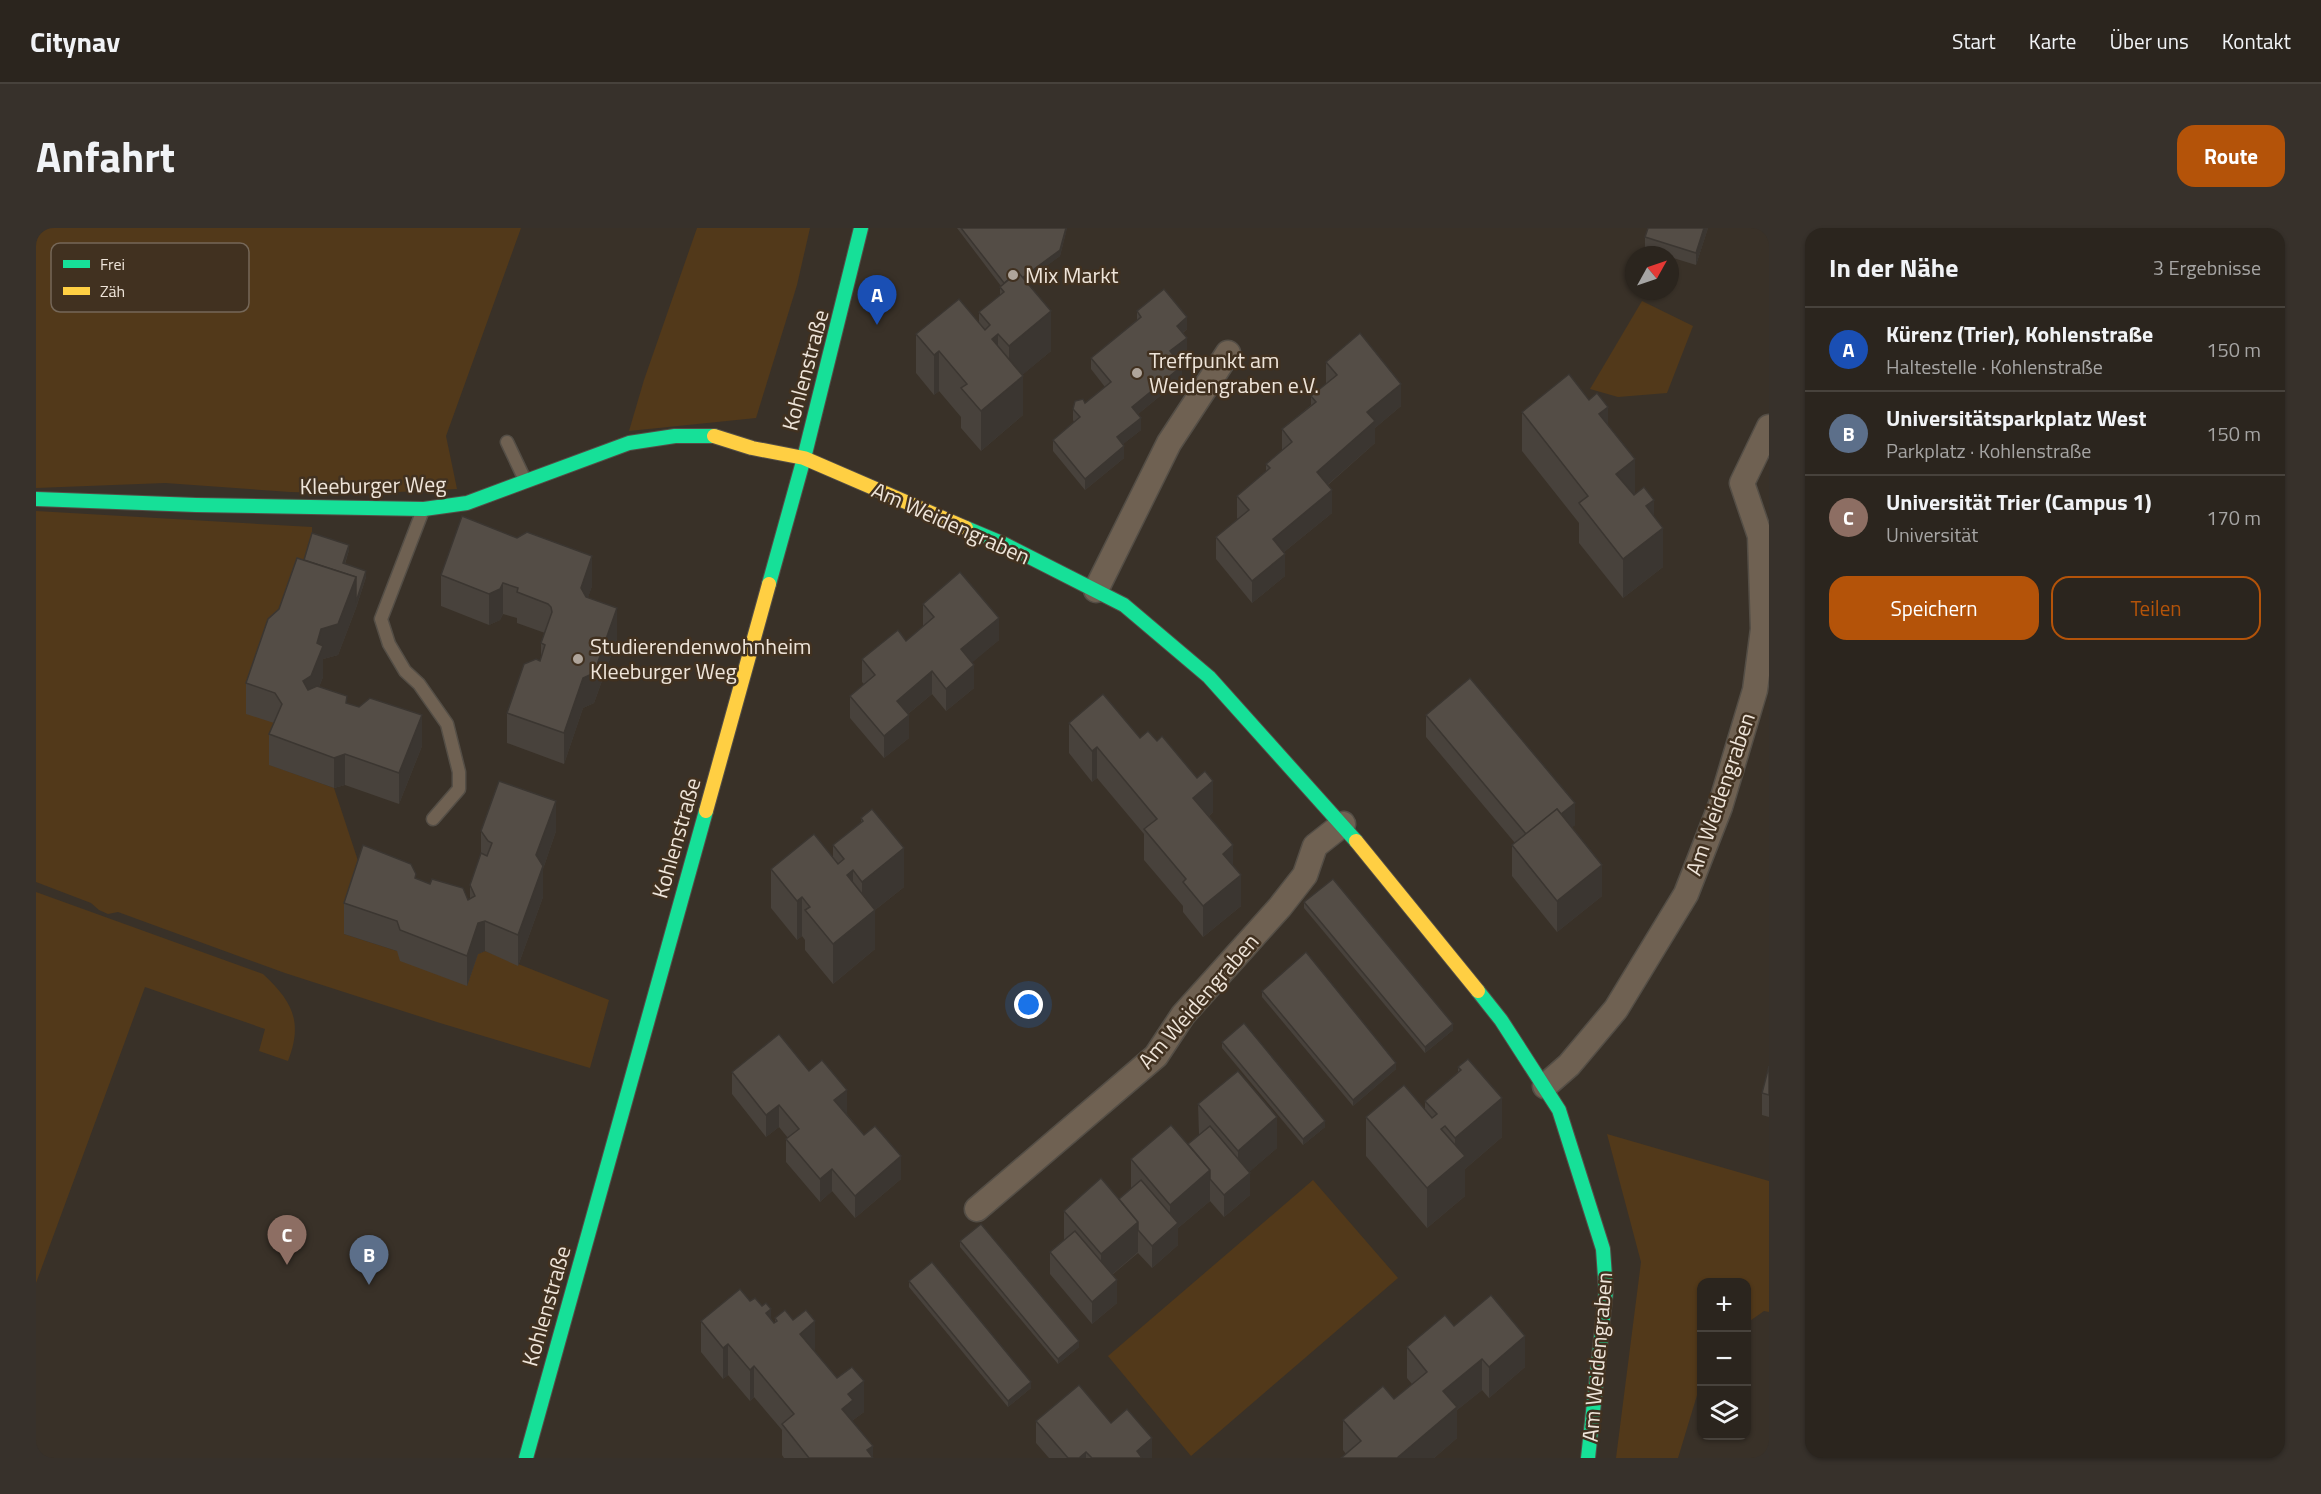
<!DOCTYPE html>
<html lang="de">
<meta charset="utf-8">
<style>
:root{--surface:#2b251e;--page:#37312b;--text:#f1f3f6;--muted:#a6a5a4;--line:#47423c;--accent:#b45309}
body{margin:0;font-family:"Titillium Web",sans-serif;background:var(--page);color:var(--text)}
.controls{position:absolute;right:18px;bottom:18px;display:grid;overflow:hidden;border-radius:12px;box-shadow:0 2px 4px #0004}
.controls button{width:54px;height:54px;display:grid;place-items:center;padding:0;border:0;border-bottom:2px solid var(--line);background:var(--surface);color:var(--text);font:30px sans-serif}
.compass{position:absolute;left:1589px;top:18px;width:54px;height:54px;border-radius:50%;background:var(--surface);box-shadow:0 2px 4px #0004;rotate:50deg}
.you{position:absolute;left:993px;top:777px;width:21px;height:21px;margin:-15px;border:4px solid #fff;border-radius:50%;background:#1a73e8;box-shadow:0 0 0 9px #1a73e833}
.badge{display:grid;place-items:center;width:39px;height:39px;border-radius:50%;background:var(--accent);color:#fff;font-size:20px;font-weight:700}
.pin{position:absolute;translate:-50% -50px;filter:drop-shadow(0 2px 3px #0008)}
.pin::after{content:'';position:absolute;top:32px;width:21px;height:18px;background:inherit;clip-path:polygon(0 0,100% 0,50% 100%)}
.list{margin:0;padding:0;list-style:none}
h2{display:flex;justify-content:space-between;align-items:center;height:78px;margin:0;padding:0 24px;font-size:26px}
h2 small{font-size:20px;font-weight:400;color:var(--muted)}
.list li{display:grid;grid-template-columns:39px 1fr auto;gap:18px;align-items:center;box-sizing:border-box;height:84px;padding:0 24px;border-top:2px solid var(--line)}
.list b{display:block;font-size:22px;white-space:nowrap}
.list p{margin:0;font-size:20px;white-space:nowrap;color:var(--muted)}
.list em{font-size:20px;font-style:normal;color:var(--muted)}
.actions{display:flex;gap:12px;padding:18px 24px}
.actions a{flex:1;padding:14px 0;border:2px solid var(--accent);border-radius:18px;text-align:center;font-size:21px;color:var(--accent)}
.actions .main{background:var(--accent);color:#fff}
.icon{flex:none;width:33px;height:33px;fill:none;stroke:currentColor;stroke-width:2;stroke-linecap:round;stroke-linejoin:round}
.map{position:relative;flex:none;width:1733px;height:1230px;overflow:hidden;border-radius:18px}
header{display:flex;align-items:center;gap:36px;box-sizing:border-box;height:84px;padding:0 30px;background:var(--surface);border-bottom:2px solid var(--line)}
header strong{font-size:28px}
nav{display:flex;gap:33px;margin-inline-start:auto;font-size:21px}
.intro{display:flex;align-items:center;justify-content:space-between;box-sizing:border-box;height:144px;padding:0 36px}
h1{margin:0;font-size:42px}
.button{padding:15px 27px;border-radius:18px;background:var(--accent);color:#fff;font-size:21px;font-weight:700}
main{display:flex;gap:36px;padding:0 36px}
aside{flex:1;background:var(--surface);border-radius:18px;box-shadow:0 2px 4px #0004}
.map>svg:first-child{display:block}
</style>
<header>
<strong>Citynav</strong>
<nav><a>Start</a><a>Karte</a><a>Über uns</a><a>Kontakt</a></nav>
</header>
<div class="intro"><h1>Anfahrt</h1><a class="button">Route</a></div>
<main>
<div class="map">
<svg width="1733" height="1230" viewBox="0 0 1733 1230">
<rect width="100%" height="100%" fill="#393128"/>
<g fill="#52391a">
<path d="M0,0H485L410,208L421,261L322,266L254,264L129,255L0,260Z"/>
<path d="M661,0H774L761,57L720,190L593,203L608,152Z"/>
<path d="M1606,73L1657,98L1631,165L1582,169L1554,161Z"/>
<path d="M0,283L276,299V311L239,495L234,537L298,560L327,648L308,706L361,723L442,726L449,723L573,772L554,840L404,795L249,745L82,684L72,686L63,682L55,675L0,654Z"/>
<path d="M0,664L227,746C257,774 267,794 252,833L223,823L229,801L109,759L0,1055Z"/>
<path d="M1571,906L1733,953V1084L1728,1083L1711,1095L1710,1054H1666L1665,1154L1642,1230H1580L1605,1034Z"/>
<path d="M1277,952L1362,1050L1155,1228L1072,1128Z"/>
</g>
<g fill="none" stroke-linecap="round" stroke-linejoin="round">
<g stroke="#544e46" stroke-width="15">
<g id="lane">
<path d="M471,214L489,252"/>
<path d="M387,282L345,391L353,416L369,443L383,456L411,496L423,544V561L397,591"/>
</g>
</g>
<g stroke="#544e46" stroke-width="27">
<g id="street">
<path d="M1060,362L1133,215L1192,125"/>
<path d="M1509,858L1533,837L1580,781L1650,666L1684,579L1719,462L1727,401L1724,308L1706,255L1733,199"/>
<path d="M941,981L1120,828L1147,787L1244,679L1269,647L1279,618L1307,596"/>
</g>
</g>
<g stroke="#544e46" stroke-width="16">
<g id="fast">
<path d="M0,271L160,277L388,281L431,275L593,215L639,208H678"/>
<path d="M930,300L968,316L1088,377L1173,449L1320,613"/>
<path d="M733,356L768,230L825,0"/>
<path d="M1442,763L1465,792L1523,882L1567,1021L1570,1063L1552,1230"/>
<path d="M490,1230L670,583"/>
</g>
</g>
<g stroke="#544e46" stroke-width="16">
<g id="slow">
<path d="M678,208L716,220L768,230L930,300"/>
<path d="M670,583L733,356"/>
<path d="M1320,613L1442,763"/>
</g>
</g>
<use href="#lane" stroke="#6f6152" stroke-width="12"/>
<use href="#street" stroke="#6f6152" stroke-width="24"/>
<use href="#fast" stroke="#16e098" stroke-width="14"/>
<use href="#slow" stroke="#ffcf43" stroke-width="14"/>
</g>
<g fill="#48423c">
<path d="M921,0H1031L1024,28L989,53L1015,123L986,147L987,187L945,223L925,200V189L903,163L898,167L880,145V106L943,95V84L964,67V59L965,58Z"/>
<path d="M1672,0L1660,37L1634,29V27H1628L1609,21V9Z"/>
<path d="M1101,83L1151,101L1147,105L1151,121L1140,130L1146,150L1102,186L1105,202L1087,216L1088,230L1049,262L1017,223V212L1038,194L1037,192V181L1049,175L1069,159L1055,141V130L1101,92Z"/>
<path d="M1290,134L1365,178L1339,200V215L1292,257L1296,285L1248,324L1249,348L1216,375L1180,331V309L1202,291L1201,290V268L1230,243V236L1246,223V201L1275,177V168L1290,156Z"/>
<path d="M1486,184L1572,197L1599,266L1618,288L1627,339L1587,370L1543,315V295L1486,223Z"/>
<path d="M313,322L309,336L330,349L320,380L302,427L287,431V449L283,459L386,518L363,576L309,557L298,560L233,537V506L238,495L210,486V455L243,381L268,332Z"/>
<path d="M405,347L556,358L552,369L581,411L558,475L547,480L528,536L471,515V485L504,433L505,429V415L509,405L481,395V390L467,386L464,392L453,397L405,378Z"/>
<path d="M887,376L963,412L936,434L938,460L910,483L896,466L872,486L873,510L848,530L814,490V468L828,456L826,454V431L870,413L887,399Z"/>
<path d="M1390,487L1539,597L1536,599L1566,668L1521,704L1476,648V617L1479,615L1390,509Z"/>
<path d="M1033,495L1104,510L1177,584L1173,588L1197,638L1205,678L1167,709L1147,684V678L1108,632V606L1061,550L1056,554L1033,525Z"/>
<path d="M825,590L868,659L839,682V721L797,756L769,722V712L766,708L761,712L735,680V641L797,630V617L825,595Z"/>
<path d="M445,603H520L507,641V669L482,738L449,723L442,726L431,758L364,733L361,723L308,706V675L380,651L432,672L434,671V657L445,626Z"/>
<path d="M1268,674L1417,802L1389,825L1268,680Z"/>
<path d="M1226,763L1360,841L1317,878L1226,769Z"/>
<path d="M1186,814L1289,899L1267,917L1186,820Z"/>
<path d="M1432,831L1466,909L1429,941V968L1391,1000L1330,928V889L1389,881V873L1422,844V839Z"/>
<path d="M1733,838V889L1726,887V865Z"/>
<path d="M773,843L811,885H810L865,951L819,990L796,963L784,974L750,934V911L752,910L743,899L730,909L696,866V844Z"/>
<path d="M1162,876L1241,920L1213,944L1214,967L1188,989L1174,973L1142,1000V1017L1116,1040L1102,1025L1076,1047L1081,1075L1056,1096L1014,1046V1024L1028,1012V983L1083,971L1095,961V931L1152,916L1163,907Z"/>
<path d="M924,1013L1043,1119L1022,1136L924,1019Z"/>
<path d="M873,1053L995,1160L972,1179L873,1059Z"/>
<path d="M714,1073L739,1095V1090L779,1124L828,1184L817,1192V1194L837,1230H748L746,1227V1202L718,1169L714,1173L692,1147L687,1151L665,1124V1093Z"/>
<path d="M1418,1098L1489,1139L1453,1170L1446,1162L1421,1182V1210L1398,1230H1305L1310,1226L1307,1222V1192L1358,1171L1376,1156L1371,1150V1119Z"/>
<path d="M1000,1193L1075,1195L1116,1230H1013L1000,1215Z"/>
</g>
<g fill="#3b3631">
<path d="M1030,0H1031L1024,28L972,67V61Z"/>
<path d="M1668,0H1672L1660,37V25Z"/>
<path d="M1015,83V123L973,158V118Z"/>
<path d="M1151,89V101L1141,109V98Z"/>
<path d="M962,106V145L956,111Z"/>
<path d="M1151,110V121L1134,135V123Z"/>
<path d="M903,123V163L898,167V127Z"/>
<path d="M1146,138V150L1096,191V179Z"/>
<path d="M987,148V187L945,223V183Z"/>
<path d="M1365,156V178L1339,200V215L1281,266V244L1331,184Z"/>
<path d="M1572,179V219L1563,186Z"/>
<path d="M1105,190V202L1081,221V209Z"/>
<path d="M1088,218V230L1049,262V251Z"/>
<path d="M1599,231V270L1580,246Z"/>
<path d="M1296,262V285L1237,333V311Z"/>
<path d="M1618,272V307L1627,300V339L1587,370V331L1610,278Z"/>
<path d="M313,317V322L307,341V335Z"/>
<path d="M1249,326V348L1216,375V353Z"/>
<path d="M556,328V358L545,390V360Z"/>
<path d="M330,343V349L320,380L302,427L287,431V449L275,479L267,453L281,415L285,401L320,349Z"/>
<path d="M467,355V386L464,392L453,397V366Z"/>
<path d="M581,380V411L558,475L547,480L528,536V505L547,450Z"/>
<path d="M963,390V412L925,444V421Z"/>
<path d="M938,437V460L910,483V461Z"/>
<path d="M896,443V466L861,495V473Z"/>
<path d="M386,487V518L363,576V545Z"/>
<path d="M873,487V510L848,530V508Z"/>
<path d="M1061,519V550L1056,554V523Z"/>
<path d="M309,526V557L298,560V530Z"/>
<path d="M1177,553V584L1157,601V570Z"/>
<path d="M520,573V603L507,641V669L482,738V707L500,627Z"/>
<path d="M1539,575V597L1494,633V611Z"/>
<path d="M1197,617V648L1187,626Z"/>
<path d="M868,620V659L839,682V721L797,756V716L826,693V654Z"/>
<path d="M1566,637V668L1521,704V673Z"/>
<path d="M817,642V682L811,647Z"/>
<path d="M1205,647V678L1167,709V678Z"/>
<path d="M766,669V708L761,712V673Z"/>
<path d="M449,693V723L442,726L431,758V728L442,695Z"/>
<path d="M1417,796V802L1389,825V819Z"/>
<path d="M1360,835V841L1317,878V872Z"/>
<path d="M811,862V885L798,894V872Z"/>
<path d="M1466,870V909L1429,941V968L1391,1000V960L1419,936V910Z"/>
<path d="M743,877V899L730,909V887Z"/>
<path d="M1241,889V920L1202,954V923Z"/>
<path d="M1289,893V899L1267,917V911Z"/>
<path d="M865,928V951L819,990V968Z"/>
<path d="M796,941V963L784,974V951Z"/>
<path d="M1174,942V973L1142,1000V1017L1116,1040V1018L1134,1003V977Z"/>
<path d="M1214,945V967L1188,989V967Z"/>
<path d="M1102,994V1024L1065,1056V1026Z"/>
<path d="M1081,1052V1075L1056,1096V1074Z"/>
<path d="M735,1081V1112L730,1085Z"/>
<path d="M779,1093V1124L764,1106Z"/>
<path d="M1489,1108V1139L1453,1170V1139Z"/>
<path d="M1043,1113V1119L1022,1136V1131Z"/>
<path d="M692,1116V1147L687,1151V1120Z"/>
<path d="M1446,1131V1162L1421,1182V1210L1398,1230H1361L1407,1163Z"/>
<path d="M718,1138V1169L714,1173V1142Z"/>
<path d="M828,1153V1184L817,1192V1203L806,1181L812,1166Z"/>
<path d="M995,1154V1160L972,1179V1173Z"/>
<path d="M1116,1210V1230H1101V1223Z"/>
<path d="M837,1218V1230L831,1222Z"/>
<path d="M1050,1224V1230H1043Z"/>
</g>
<g fill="#544d46" stroke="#3b3631" stroke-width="1.5">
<path d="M925,0H1030L1024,22L986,50L982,44L968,55Z"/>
<path d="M1612,0H1668L1660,25L1609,9Z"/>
<path d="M982,44L1015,83L973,118L962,106L956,111L987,148L945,183L925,160L931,156L903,123L898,127L880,106L923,71L949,102L954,97L943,84L968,64L964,59Z"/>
<path d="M1128,61L1151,89L1141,98L1151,110L1134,123L1146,138L1096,179L1105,190L1081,209L1088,218L1049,251L1017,212L1044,189L1037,181L1039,173L1047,171L1049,175L1075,154L1055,130L1105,89L1101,83Z"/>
<path d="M1324,105L1365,156L1331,184L1339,193L1281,244L1296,262L1237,311L1249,326L1216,353L1180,309L1213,282L1201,268L1234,240L1230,236L1256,214L1246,201L1280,174L1275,168L1301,147L1290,134Z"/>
<path d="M1533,146L1553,172L1561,165L1572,179L1563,186L1599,231L1580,246L1598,267L1608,259L1618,272L1610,278L1627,300L1587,331L1543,275L1552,268L1486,184Z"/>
<path d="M426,288L481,310L491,304L556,328L545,360L550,369L581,380L558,445L547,450L528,505L471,485L488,436L500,431L504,433L509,417L505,415L516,384L515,379L512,376L481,364L482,360L467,355L464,361L453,366L405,347Z"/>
<path d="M276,305L313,317L307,335L330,343L320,374V349L268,332Z"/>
<path d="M261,330L320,349L302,396L285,401L281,415L287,418L275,448L267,453L272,462L281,458L311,468L310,475L323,479L334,470L386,487L363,545L309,526L298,530L233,506L246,476L239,465L210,455L232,391L243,381Z"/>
<path d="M924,344L963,390L925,421L938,437L910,461L896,443L861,473L873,487L848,508L814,468L839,447L826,431L862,402L870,413L898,389L887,376Z"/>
<path d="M1434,450L1539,575L1525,586L1521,581L1490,606L1390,487Z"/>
<path d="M1067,466L1104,510L1112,503L1121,513L1126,508L1161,550L1169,543L1177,553L1157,570L1197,617L1187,626L1205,647L1167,678L1147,654L1150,651L1108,601L1121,591L1061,519L1056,523L1033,495Z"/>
<path d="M463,553L520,573L500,627L507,638L482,707L449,693L442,695L431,728L364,702L361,693L308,675L327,617L375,636L380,646L379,650L394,656L396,651L427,660L432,672L439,668L434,657L445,625L451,628L456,615L452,613L445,603Z"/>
<path d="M836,581L868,620L826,654L817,642L811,647L839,682L797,716L769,682L774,679L766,669L761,673L735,641L778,606L802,636L808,631L797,617L827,593L825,590Z"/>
<path d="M1521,581L1566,637L1521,673L1476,617Z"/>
<path d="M1297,651L1417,796L1389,819L1268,674Z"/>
<path d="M1270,724L1360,835L1317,872L1226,763Z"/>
<path d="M1208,795L1289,893L1267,911L1186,814Z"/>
<path d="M743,806L773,843L786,832L811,862L798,872L828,907L839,898L865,928L819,968L796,941L784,951L750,911L763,901L743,877L730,887L696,844Z"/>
<path d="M1432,831L1466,870L1419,910L1409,898L1405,901L1429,928L1391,960L1330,889L1368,857L1396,890L1401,886L1389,873L1425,842L1422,839Z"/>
<path d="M1733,838V867L1726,865Z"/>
<path d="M1202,843L1241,889L1202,923L1162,876Z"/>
<path d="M1135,897L1174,942L1134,977L1095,931Z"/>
<path d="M1174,898L1214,945L1188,967L1174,951V942L1152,916Z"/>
<path d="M1065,950L1102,994L1065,1026L1028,983Z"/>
<path d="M1105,952L1142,995L1116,1018L1102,1002V994L1083,971Z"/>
<path d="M945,996L1043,1113L1022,1131L924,1013Z"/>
<path d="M1039,1003L1081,1052L1056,1074L1014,1024Z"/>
<path d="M896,1034L995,1154L972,1173L873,1053Z"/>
<path d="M704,1061L714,1073L719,1070L726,1078L730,1075L735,1081L730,1085L738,1095L741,1093L739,1090L749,1082L757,1092L770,1082L779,1093L764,1106L801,1150L816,1139L828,1153L812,1166L817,1172L806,1181L837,1218L831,1222L837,1230H773L746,1196L758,1186L718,1138L714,1142L692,1116L687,1120L665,1093Z"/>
<path d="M1455,1067L1489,1108L1453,1139L1446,1131L1407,1163L1421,1179L1361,1230H1305L1325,1213L1307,1192L1347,1158L1358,1171L1391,1144L1371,1119L1409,1087L1418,1098Z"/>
<path d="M1043,1157L1075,1195L1091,1181L1116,1210L1101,1223L1106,1230H1056L1050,1224L1043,1230H1032L1000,1193Z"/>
</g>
<g fill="#afa59b" stroke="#413120" stroke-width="2">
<circle cx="977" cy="47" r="6"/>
<circle cx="1101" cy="145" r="6"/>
<circle cx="542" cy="431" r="6"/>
</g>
<g text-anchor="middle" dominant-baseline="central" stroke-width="5" stroke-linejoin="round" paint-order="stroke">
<g font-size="22" fill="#eee4d9" stroke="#413120" text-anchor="start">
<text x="989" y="47">Mix Markt</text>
<text x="1113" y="132">Treffpunkt am<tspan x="1113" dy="25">Weidengraben e.V.</tspan></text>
<text x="554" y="418">Studierendenwohnheim<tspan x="554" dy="25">Kleeburger Weg</tspan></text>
</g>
<g font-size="22" fill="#eee4d9" stroke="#413120">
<text transform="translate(769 142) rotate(-75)">Kohlenstraße</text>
<text transform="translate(337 257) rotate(-1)">Kleeburger Weg</text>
<text transform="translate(915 295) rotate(24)">Am Weidengraben</text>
<text transform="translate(1684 566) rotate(-71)">Am Weidengraben</text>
<text transform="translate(640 610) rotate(-74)">Kohlenstraße</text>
<text transform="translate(1162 773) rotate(-49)">Am Weidengraben</text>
<text transform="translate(510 1078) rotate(-74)">Kohlenstraße</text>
<text transform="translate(1561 1129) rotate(-85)">Am Weidengraben</text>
</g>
</g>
<rect x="15" y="15" width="198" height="69" rx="9" fill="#413120" stroke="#756758" stroke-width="1.5"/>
<rect x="27" y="32" width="27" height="8" fill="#16e098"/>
<rect x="27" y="59" width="27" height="8" fill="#ffcf43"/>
<g font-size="16" fill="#eee4d9">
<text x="64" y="42">Frei</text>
<text x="64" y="69">Zäh</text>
</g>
</svg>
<div class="controls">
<button>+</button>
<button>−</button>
<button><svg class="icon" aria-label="layers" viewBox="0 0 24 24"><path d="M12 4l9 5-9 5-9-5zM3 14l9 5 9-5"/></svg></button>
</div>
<svg class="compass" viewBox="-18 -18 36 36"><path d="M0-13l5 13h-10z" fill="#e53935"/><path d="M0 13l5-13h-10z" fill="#a6a5a4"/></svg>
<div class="you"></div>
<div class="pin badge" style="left:841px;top:97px;background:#1a4fb4">A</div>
<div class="pin badge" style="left:333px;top:1057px;background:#5c6f8a">B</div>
<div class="pin badge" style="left:251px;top:1037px;background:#8d6e63">C</div>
</div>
<aside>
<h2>In der Nähe<small>3 Ergebnisse</small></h2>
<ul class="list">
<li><span class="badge" style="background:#1a4fb4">A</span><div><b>Kürenz (Trier), Kohlenstraße</b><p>Haltestelle · Kohlenstraße</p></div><em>150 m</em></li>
<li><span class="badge" style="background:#5c6f8a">B</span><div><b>Universitätsparkplatz West</b><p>Parkplatz · Kohlenstraße</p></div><em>150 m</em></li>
<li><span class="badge" style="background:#8d6e63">C</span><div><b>Universität Trier (Campus 1)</b><p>Universität</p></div><em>170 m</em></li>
</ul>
<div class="actions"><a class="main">Speichern</a><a>Teilen</a></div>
</aside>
</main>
